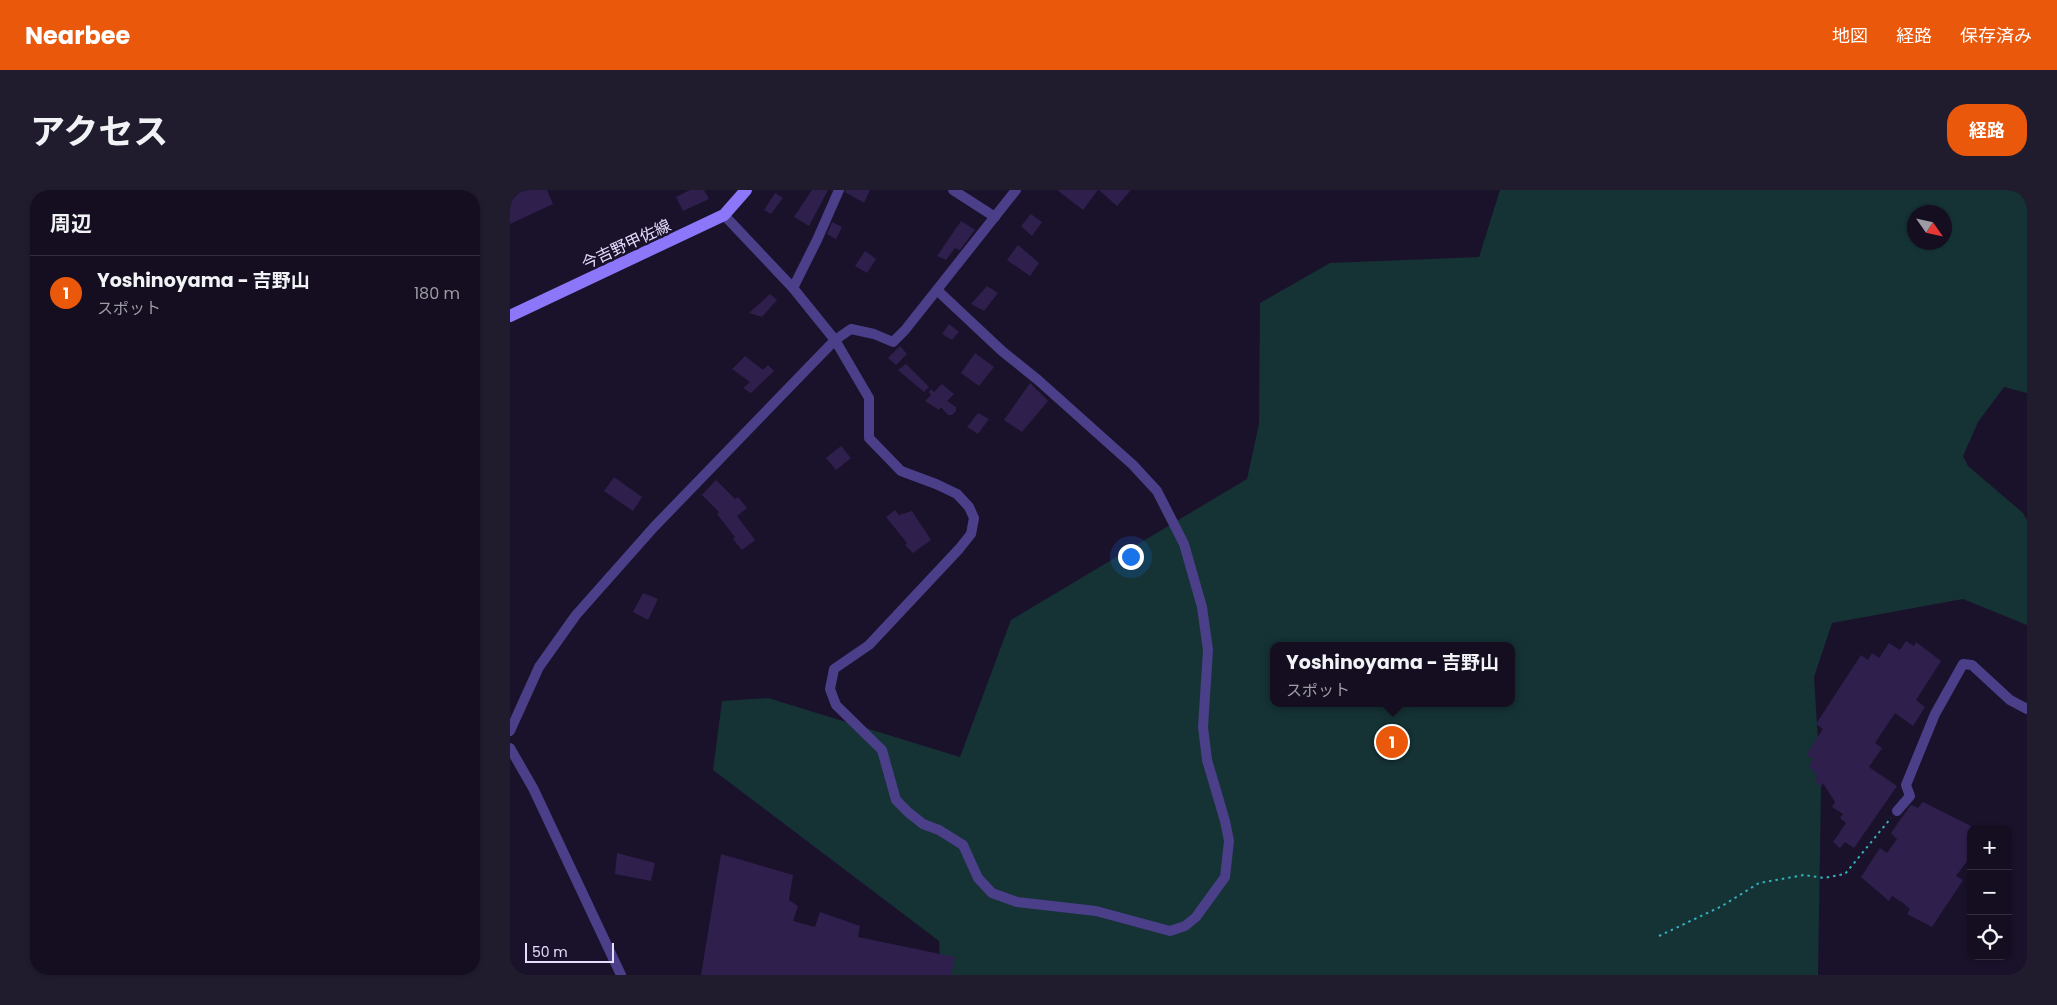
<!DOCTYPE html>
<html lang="ja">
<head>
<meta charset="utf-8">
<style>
	:root { --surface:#140e20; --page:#211c2d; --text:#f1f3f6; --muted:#9d9ca5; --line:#332e3e; --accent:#ea580c }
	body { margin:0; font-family:Poppins,"Noto Sans JP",sans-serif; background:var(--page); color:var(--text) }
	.controls { position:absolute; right:15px; bottom:15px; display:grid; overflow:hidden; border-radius:10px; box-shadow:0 1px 4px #0004 }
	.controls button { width:45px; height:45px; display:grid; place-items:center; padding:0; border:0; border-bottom:1px solid var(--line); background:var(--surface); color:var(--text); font:25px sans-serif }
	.compass { position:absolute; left:1397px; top:15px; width:45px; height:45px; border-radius:50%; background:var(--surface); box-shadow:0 1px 4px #0004; rotate:124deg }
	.scale { position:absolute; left:15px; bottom:12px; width:89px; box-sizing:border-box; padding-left:5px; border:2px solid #e5ddfe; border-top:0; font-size:14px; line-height:18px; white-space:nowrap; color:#e5ddfe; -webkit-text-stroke:4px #1a122b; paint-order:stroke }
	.you { position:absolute; left:620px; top:366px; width:18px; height:18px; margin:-12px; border:4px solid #fff; border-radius:50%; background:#1a73e8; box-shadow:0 0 0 8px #1a73e833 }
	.badge { display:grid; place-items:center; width:32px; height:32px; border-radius:50%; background:var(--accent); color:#fff; font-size:16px; font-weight:700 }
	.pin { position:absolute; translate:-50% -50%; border:2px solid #fff; box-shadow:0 1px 5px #0006 }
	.popup { position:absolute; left:760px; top:452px; width:245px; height:65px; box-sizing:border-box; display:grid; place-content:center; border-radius:10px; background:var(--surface); filter:drop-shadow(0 1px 4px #0005); font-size:16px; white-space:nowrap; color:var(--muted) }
	.popup b { font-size:19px; color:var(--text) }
	.popup::after { content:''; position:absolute; left:50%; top:100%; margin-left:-10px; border:10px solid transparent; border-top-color:var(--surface) }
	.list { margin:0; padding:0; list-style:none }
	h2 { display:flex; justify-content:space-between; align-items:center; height:65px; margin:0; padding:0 20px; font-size:21px }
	h2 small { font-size:16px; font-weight:400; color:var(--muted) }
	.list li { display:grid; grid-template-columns:32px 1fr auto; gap:15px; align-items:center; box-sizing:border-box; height:75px; padding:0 20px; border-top:1px solid var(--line) }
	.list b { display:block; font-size:19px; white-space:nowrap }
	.list p { margin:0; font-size:16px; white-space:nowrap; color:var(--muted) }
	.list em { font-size:16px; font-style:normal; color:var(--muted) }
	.icon { flex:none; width:28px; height:28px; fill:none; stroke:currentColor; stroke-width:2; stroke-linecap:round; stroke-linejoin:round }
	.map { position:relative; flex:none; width:1517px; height:785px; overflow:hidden; border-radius:20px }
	header { display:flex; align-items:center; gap:30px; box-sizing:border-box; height:70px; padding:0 25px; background:var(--accent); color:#fff }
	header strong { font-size:24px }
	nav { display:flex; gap:28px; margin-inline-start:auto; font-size:18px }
	.intro { display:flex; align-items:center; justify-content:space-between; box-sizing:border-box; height:120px; padding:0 30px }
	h1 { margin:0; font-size:35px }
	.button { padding:12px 22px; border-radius:20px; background:var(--accent); color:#fff; font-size:18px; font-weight:700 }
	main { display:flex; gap:30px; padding:0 30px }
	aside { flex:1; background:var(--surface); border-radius:20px; box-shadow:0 1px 4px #0004 }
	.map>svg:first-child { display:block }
	.green { fill:#153235; fill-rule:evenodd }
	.building { fill:#2e1f4c }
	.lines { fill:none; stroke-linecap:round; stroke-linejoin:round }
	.path { stroke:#35b1bb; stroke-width:2; stroke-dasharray:2.5 4; stroke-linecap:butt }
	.minor { stroke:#4b3f89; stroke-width:10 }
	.secondary { stroke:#8c77fb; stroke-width:12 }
	.labels { text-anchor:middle; stroke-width:5; stroke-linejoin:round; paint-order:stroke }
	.street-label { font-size:16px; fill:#e5ddfe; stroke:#1a122b }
</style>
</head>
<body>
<header>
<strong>Nearbee</strong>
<nav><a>地図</a><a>経路</a><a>保存済み</a></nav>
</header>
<div class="intro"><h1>アクセス</h1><a class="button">経路</a></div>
<main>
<aside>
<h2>周辺<small></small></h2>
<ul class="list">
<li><span class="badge">1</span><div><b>Yoshinoyama - 吉野山</b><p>スポット</p></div><em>180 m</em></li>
</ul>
</aside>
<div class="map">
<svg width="1517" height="785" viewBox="0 0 1517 785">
	<rect width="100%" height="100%" fill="#1a122b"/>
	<path class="green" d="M990,0H1517V203L1494,197L1468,232L1453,266L1458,276L1513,323L1517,330V435L1453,409L1322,433L1304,487L1311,597L1308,785H431L429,751L203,580L212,511L258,508L450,567L501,430L737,289L749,234L750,113L820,73L969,67ZM1404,22H1434V52H1404ZM763,456H1001V513H763Z"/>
	<g class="building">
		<path d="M0,0H37L43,14L0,34Z"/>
		<path d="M180,0H194L199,9L173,21L166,7Z"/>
		<path d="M302,0H318L299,36L284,27Z"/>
		<path d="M336,0H360L354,13L335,2Z"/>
		<path d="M547,0H588L573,20Z"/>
		<path d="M589,0H621L607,16Z"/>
		<path d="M265,3L273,8L261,24L254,20Z"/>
		<path d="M521,24L532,32L522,46L511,36Z"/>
		<path d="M451,31L465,40L450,60L445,58L436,70L427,66Z"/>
		<path d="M322,32L332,37L326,49L317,44Z"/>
		<path d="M508,55L529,73L520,86L497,70Z"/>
		<path d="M355,61L366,69L357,83L345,76Z"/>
		<path d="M477,96L488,103L474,121L461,114Z"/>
		<path d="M260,104L267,110L252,127L239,123Z"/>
		<path d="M439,134L449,142L442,150L432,144Z"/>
		<path d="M390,156L397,164L386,175L378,168Z"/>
		<path d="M465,163L484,177L469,196L451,183Z"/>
		<path d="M235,166L253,180L258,175L264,181L241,203L233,198L240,192L222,179Z"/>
		<path d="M396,174L419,197L414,202L388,180Z"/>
		<path d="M520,193L538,211L512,242L494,230Z"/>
		<path d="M432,194L444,204L437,211L446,217V221L442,225H438L431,217L429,220L415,211L421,205L419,202L421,199L424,202Z"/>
		<path d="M468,223L479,229L468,244L457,237Z"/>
		<path d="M331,256L341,268L326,280L316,268Z"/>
		<path d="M104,287L132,307L123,321L94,301Z"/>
		<path d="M206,290L225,309L228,307L237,318L227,326L245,350L232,360L223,349L225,347L207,324L209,322L192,305Z"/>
		<path d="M385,320L389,325L402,321L421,350L403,363L395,355L397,353L376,327Z"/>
		<path d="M133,403L148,409L138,430L123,422Z"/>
		<path d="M1396,451L1404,456L1406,452L1431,471L1406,510L1415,517L1403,536L1385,523L1365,553L1372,558L1359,577L1387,596L1344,658L1335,652L1330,658L1323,652L1336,633L1330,628L1333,624L1322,617L1325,612L1313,593L1311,597L1305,590L1307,586L1299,576L1303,569L1296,565L1313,539L1306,534L1351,465L1358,470L1362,463L1369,468L1379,453L1390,460Z"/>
		<path d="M1413,612L1461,636V666L1446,686L1453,690L1422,737L1397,724L1400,719L1393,713L1382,706L1379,711L1351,687L1370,658L1377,663L1387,649L1381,643L1395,623L1401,615L1408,618Z"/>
		<path d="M107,663L145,673L141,691L105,684Z"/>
		<path d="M211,664L283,685L279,710L288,716L283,731L305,737L310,722L350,736L348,747L445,767L441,785H191Z"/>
	</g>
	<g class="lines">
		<path class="path" d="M1149,746L1212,716L1249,693L1294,685L1314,688L1335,684L1381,628"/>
		<g class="minor">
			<path d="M443,0L485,27"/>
			<path d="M214,25L283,98L325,150L359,208V248L391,281L426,294L447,304L459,317L464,328L461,344L449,359L359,455L324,479L320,499L326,515L372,560L386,610L398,622L413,634L429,640L453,655L468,688L482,703L507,712L586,721L660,741L675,736L686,727L715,687L719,651L715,631L697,570L693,537L698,460L692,417L674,354L647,301L623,275L528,190L492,161L428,101"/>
			<path d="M283,98L307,50L329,0"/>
			<path d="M0,541L29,477L66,425L144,337L325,150L341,139L364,144L383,152L395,140L506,0"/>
			<path d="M0,558L23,598L111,785"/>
			<path d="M1387,621L1400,606L1396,595L1425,524L1453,474L1462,475L1500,510L1517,519"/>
		</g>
		<path class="secondary" d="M0,126L214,25L236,0"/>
	</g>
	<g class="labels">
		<g class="street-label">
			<text transform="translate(116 54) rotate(-25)" y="6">今吉野甲佐線</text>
		</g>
	</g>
</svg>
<div class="controls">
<button>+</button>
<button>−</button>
<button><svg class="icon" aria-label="locate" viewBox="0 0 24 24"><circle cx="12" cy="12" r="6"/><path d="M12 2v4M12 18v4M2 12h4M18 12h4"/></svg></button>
</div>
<svg class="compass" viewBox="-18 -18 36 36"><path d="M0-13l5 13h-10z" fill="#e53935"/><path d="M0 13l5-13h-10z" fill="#9d9ca5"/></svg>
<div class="scale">50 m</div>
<div class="you"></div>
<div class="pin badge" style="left:882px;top:552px">1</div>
<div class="popup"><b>Yoshinoyama - 吉野山</b>スポット</div>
</div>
</main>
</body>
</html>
